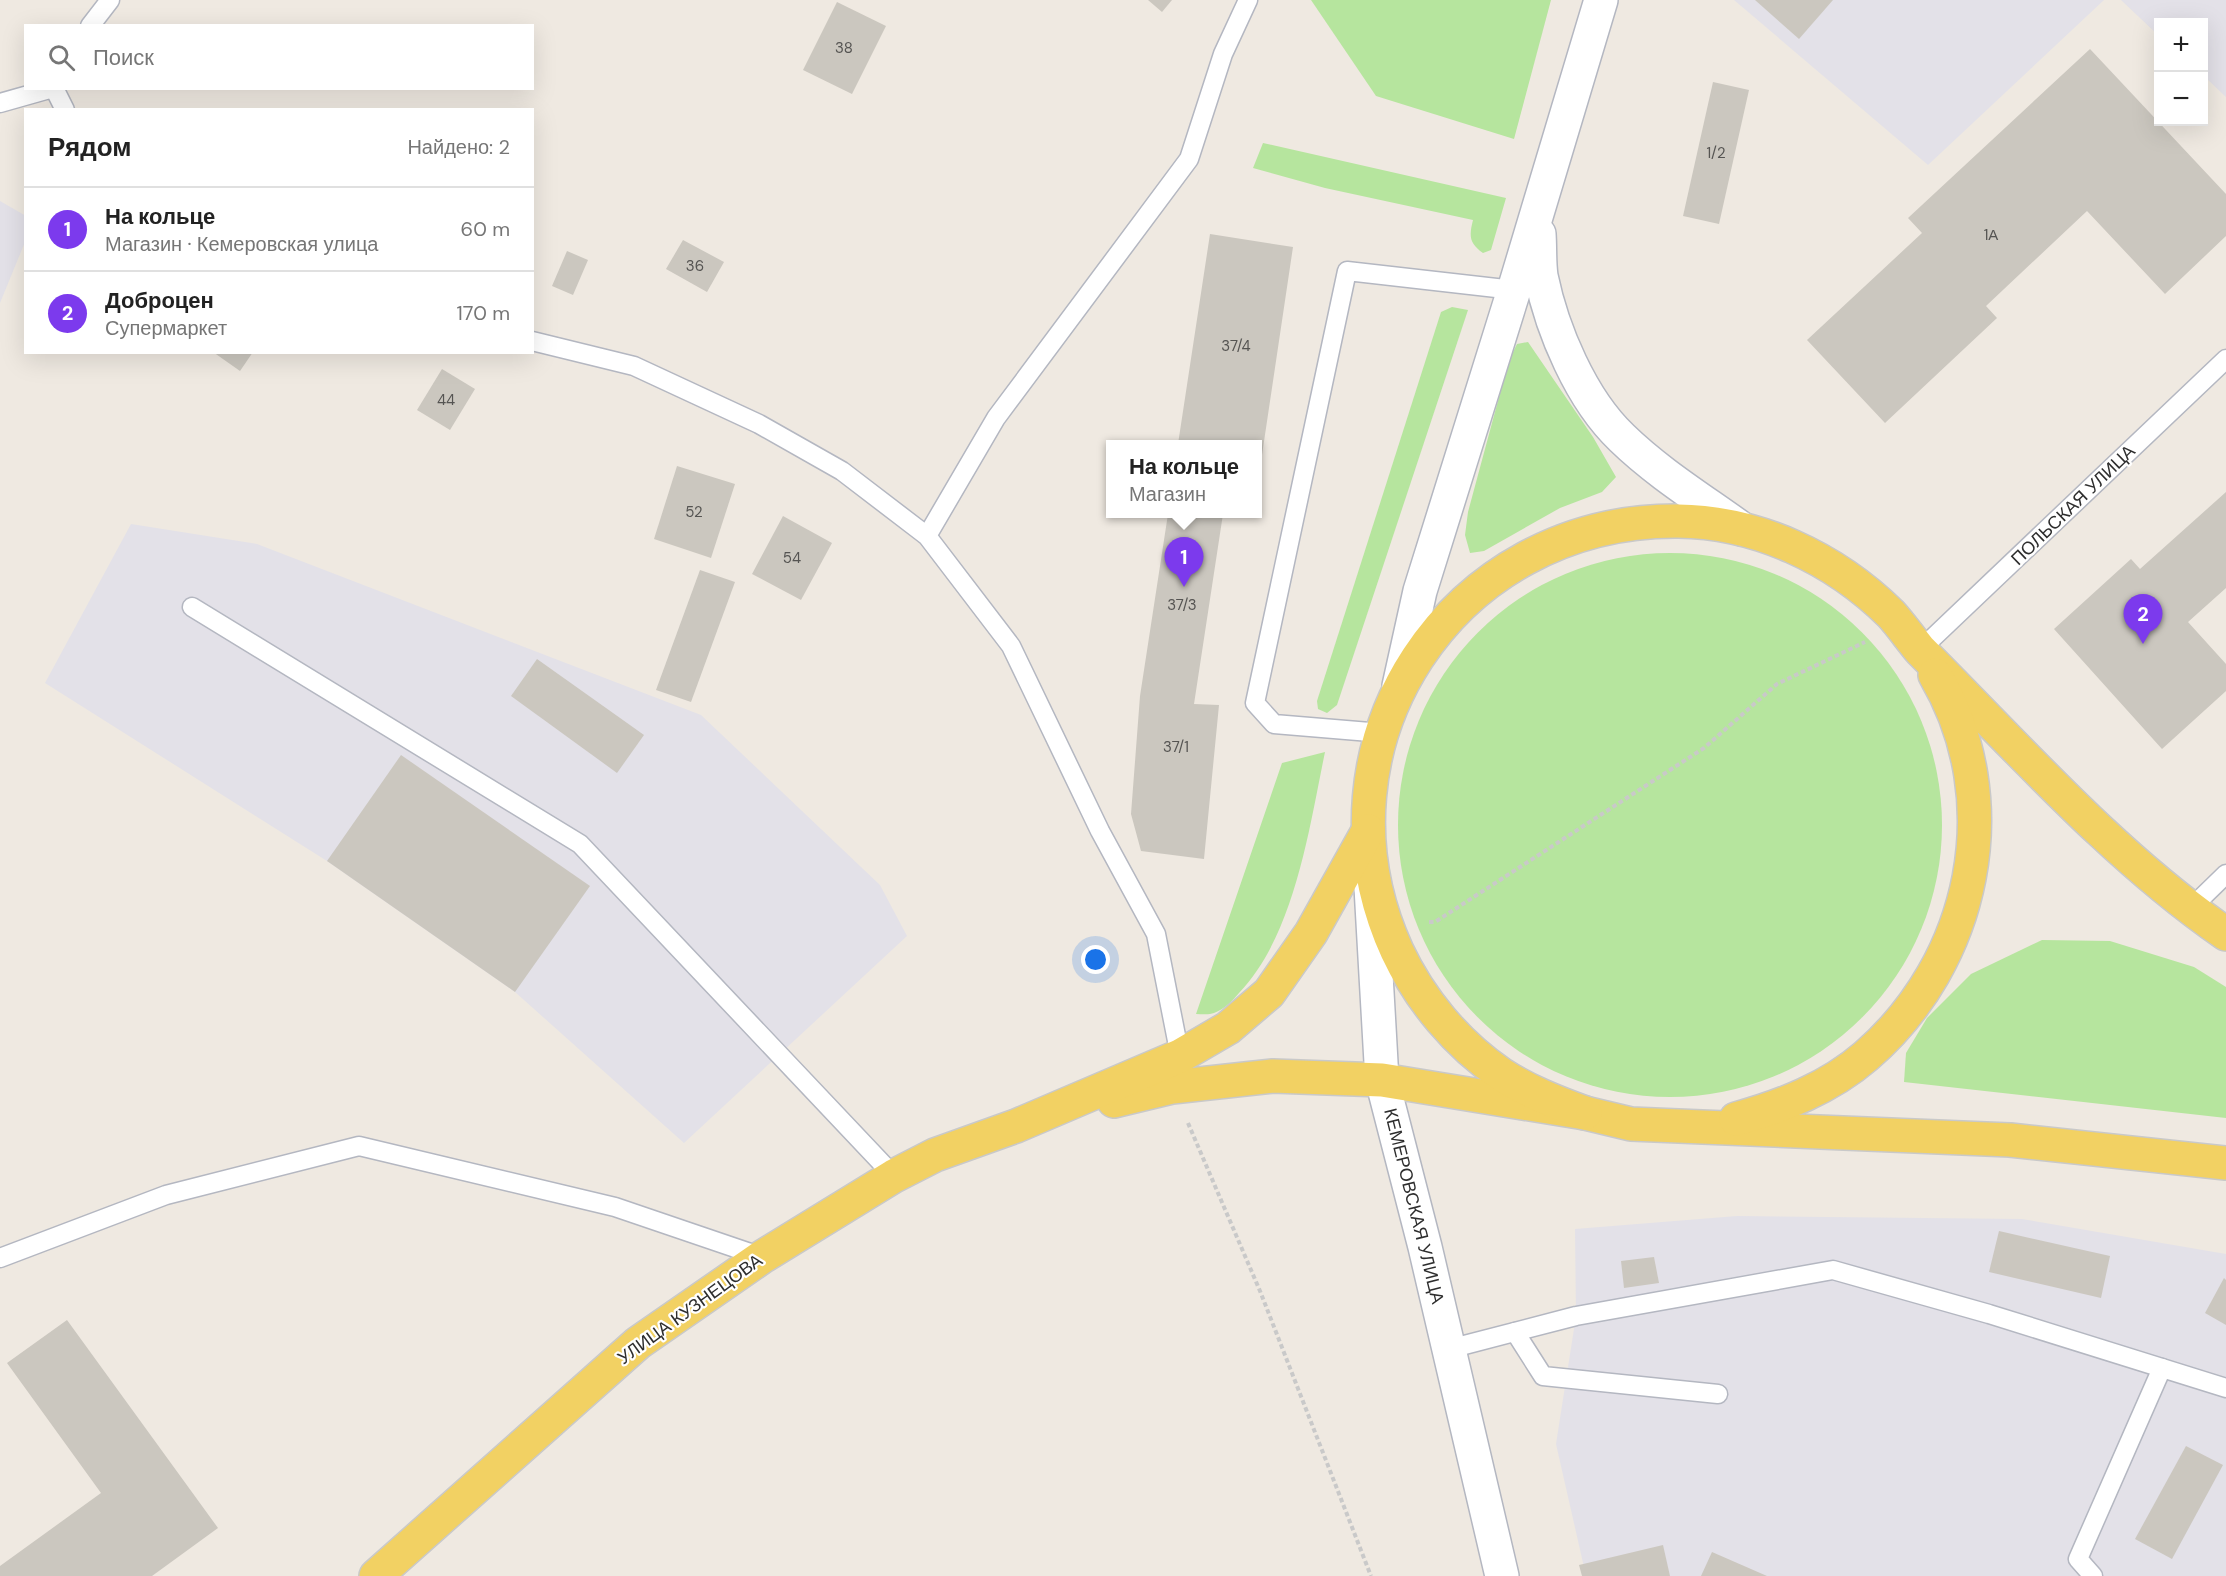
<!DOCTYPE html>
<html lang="ru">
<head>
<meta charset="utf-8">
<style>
	:root { --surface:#fff; --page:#f6f6f6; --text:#222; --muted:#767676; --line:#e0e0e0; --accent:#7c3aed }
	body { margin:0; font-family:"DM Sans",sans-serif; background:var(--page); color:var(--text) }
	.controls { position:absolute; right:18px; top:18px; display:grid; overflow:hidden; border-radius:0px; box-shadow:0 6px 24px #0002 }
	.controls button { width:54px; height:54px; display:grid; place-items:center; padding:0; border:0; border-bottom:2px solid var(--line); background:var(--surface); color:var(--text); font:30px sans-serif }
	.you { position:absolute; left:1096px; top:960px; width:21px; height:21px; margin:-15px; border:4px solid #fff; border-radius:50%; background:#1a73e8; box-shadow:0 0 0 9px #1a73e833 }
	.badge { display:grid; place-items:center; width:39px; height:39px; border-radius:50%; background:var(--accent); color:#fff; font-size:20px; font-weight:700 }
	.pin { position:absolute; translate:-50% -50px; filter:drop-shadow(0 2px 3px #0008) }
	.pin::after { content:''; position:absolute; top:32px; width:21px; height:18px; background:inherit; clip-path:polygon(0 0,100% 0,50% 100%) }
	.popup { position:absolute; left:1106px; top:440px; width:156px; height:78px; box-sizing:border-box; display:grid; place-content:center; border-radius:0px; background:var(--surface); filter:drop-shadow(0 2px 4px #0005); font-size:20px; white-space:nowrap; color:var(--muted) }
	.popup b { font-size:22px; color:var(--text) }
	.popup::after { content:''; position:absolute; left:50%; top:100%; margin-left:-12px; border:12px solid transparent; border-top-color:var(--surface) }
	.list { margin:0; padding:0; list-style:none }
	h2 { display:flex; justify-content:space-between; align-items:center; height:78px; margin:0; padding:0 24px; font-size:26px }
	h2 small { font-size:20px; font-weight:400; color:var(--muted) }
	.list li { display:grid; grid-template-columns:39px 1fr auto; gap:18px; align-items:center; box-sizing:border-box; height:84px; padding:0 24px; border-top:2px solid var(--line) }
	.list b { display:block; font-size:22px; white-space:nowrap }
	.list p { margin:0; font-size:20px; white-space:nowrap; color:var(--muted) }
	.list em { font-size:20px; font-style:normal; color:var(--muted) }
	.icon { flex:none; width:33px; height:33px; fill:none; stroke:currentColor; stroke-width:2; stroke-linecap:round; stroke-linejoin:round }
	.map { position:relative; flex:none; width:2226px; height:1576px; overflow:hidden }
	.search { position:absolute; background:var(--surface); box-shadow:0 6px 24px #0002; left:24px; top:24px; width:510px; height:66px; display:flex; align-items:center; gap:15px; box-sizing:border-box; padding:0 21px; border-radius:0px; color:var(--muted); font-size:22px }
	.panel { position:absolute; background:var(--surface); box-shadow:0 6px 24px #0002; left:24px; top:108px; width:510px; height:246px; border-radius:0px }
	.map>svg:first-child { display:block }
	.industrial { fill:#e3e1e8 }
	.green { fill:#b6e59e }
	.building { fill:#cbc7bf }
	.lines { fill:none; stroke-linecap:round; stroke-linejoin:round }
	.service-casing { stroke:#b4b7c1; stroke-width:21 }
	.secondary-casing { stroke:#b4b7c1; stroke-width:36 }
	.primary-casing { stroke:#c9c9c9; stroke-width:36 }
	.path { stroke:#c9c9c9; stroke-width:4; stroke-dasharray:4.5 3; stroke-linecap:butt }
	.service { stroke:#fff; stroke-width:18 }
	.secondary { stroke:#fff; stroke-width:33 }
	.primary { stroke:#f2d163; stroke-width:33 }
	.labels { text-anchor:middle; stroke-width:4.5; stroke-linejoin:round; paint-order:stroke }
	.number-label { font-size:15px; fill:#555452 }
	.street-label { font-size:18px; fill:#2e2e2e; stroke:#fff }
</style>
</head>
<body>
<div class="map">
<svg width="2226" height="1576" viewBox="0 0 2226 1576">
	<rect width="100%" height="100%" fill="#efe9e1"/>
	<g class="industrial">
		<path d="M1734,0H2104L1928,165Z"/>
		<path d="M2121,0H2226V97L2204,76V22H2158V35Z"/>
		<path d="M0,201L26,216L25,242L0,303Z"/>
		<path d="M131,524L257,544L701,715L880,885L907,936L684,1143L515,992L327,861L45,683Z"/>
		<path d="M1737,1216L2022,1219L2226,1254V1576H1586L1556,1444L1576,1316L1575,1229Z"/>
	</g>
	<g class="green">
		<path d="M1311,0H1551L1514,139L1376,96Z"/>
		<path d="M1263,143L1506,198L1491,250L1483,253C1469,243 1469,236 1473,220L1325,188L1253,168Z"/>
		<path d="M1452,307L1468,310L1337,705L1327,713L1318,709L1317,701L1441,312Z"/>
		<path d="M1528,342L1593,437L1616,477L1602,492L1560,508L1484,551L1470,553L1465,535L1468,512L1509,360L1517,344Z"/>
		<circle cx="1670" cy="825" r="272"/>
		<path d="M1325,752C1309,829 1295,934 1239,993C1232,1001 1225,1009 1214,1013C1209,1015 1202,1014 1196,1014L1282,763Z"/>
		<path d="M2042,940L2110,941L2194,967L2226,987V1118L1904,1082L1906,1053L1927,1018L1971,974Z"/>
	</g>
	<g class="building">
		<path d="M1148,0H1172L1162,12Z"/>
		<path d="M1755,0H1833L1799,39Z"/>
		<path d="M837,2L886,26L852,94L803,70Z"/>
		<path d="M2090,49L2226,194V236L2165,294L2087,211L1986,306L1997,318L1885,423L1807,340L1922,233L1908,218Z"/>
		<path d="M1713,82L1749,90L1719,224L1683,216Z"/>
		<path d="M1210,234L1293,247L1259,475L1258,444H1178Z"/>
		<path d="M683,240L724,262L707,292L666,269Z"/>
		<path d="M567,251L588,260L573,295L552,286Z"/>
		<path d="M213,352H253L240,371Z"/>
		<path d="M442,369L475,389L450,430L417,410Z"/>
		<path d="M677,466L735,484L711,558L654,539Z"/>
		<path d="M2226,492V588L2188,622L2226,664V691L2162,749L2054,629L2131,559L2140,569Z"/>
		<path d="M1168,514H1223L1194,704L1219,705L1204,859L1141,851L1131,814L1140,696Z"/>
		<path d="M783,516L832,543L801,600L752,574Z"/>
		<path d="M700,570L735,582L691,702L656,690Z"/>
		<path d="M537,659L644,735L617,773L511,696Z"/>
		<path d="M401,755L590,886L515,992L327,861Z"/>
		<path d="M1999,1231L2110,1256L2101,1298L1989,1272Z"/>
		<path d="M1654,1257L1659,1283L1624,1288L1621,1261Z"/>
		<path d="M2224,1278L2226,1280V1325L2205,1313Z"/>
		<path d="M67,1320L218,1528L152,1576H0V1566L101,1493L7,1363Z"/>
		<path d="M2186,1446L2223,1465L2172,1559L2135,1539Z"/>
		<path d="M1663,1545L1670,1576H1582L1579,1565Z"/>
		<path d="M1712,1552L1767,1576H1701Z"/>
	</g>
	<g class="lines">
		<defs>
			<g id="service">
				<path d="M90,26L110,0"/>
				<path d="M54,88L65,110"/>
				<path d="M0,103L53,88"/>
				<path d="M532,341L634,366L759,424L842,471L927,536L1011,646L1100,831L1156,934L1180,1056"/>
				<path d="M927,536L996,418L1189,159L1223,54L1248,0"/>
				<path d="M192,607L580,844L894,1176"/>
				<path d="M1920,650L2226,359"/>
				<path d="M1382,733L1274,724L1255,703L1347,271L1514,290"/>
				<path d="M2190,909L2226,874"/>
				<path d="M0,1258L166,1195L359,1146L615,1207L762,1257"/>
				<path d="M1515,1332L1543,1376L1718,1394"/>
				<path d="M1449,1349L1576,1316L1833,1270L1989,1314L2226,1388"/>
				<path d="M2093,1576L2078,1559L2162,1368"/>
			</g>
			<g id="secondary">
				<path d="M1539,234C1540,248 1539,262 1541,276C1552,330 1581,399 1622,438C1658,473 1702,500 1742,529"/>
				<path d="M1399,686L1420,591L1514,290L1601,0"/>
				<path d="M1371,887L1382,1080L1425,1247L1502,1576"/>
			</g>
			<g id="primary">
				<path d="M1114,1101L1172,1087L1273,1076L1382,1080L1585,1113L1631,1124L2010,1140L2226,1163"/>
				<path d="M1585,1113C1555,1102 1527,1091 1501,1074C1457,1044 1420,1000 1397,951C1303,745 1452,519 1678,521C1758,522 1834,558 1891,614C1901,625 1910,638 1920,650C2017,747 2113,856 2226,934"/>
				<path d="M1736,1119C1783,1106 1829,1088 1866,1056C1975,962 2009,801 1935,675"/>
				<path d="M376,1576L638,1343L762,1257L894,1176L935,1155L1016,1126L1180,1056L1228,1028L1269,993L1311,933L1368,831"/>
			</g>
		</defs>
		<use href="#service" class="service-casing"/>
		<use href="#secondary" class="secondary-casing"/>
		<use href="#primary" class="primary-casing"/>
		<g class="path">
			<path d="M1429,922H1435L1704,748L1777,684L1865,642"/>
			<path d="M1188,1123L1260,1291L1371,1576"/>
		</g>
		<use href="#service" class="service"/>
		<use href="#secondary" class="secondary"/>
		<use href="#primary" class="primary"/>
	</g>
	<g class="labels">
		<g class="number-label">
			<text x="844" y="53">38</text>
			<text x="1716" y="158">1/2</text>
			<text x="1991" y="240">1А</text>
			<text x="695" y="271">36</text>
			<text x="1236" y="351">37/4</text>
			<text x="446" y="405">44</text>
			<text x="694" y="517">52</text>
			<text x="792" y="563">54</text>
			<text x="1182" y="610">37/3</text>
			<text x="1176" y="752">37/1</text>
		</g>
		<g class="street-label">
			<text transform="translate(2073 505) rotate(-44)" y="6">ПОЛЬСКАЯ УЛИЦА</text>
			<text transform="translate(1414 1206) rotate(76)" y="6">КЕМЕРОВСКАЯ УЛИЦА</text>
			<text transform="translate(690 1309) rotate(-36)" y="6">УЛИЦА КУЗНЕЦОВА</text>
		</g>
	</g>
</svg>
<div class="controls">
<button>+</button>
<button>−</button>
</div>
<div class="you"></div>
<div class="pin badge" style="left:1184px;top:587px">1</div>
<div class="popup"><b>На кольце</b>Магазин</div>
<div class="pin badge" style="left:2143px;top:644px">2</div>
<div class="search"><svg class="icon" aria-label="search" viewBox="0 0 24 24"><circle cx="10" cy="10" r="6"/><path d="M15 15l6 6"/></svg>Поиск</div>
<section class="panel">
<h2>Рядом<small>Найдено: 2</small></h2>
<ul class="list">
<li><span class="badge">1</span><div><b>На кольце</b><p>Магазин · Кемеровская улица</p></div><em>60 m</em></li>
<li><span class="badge">2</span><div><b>Доброцен</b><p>Супермаркет</p></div><em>170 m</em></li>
</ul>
</section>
</div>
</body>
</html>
